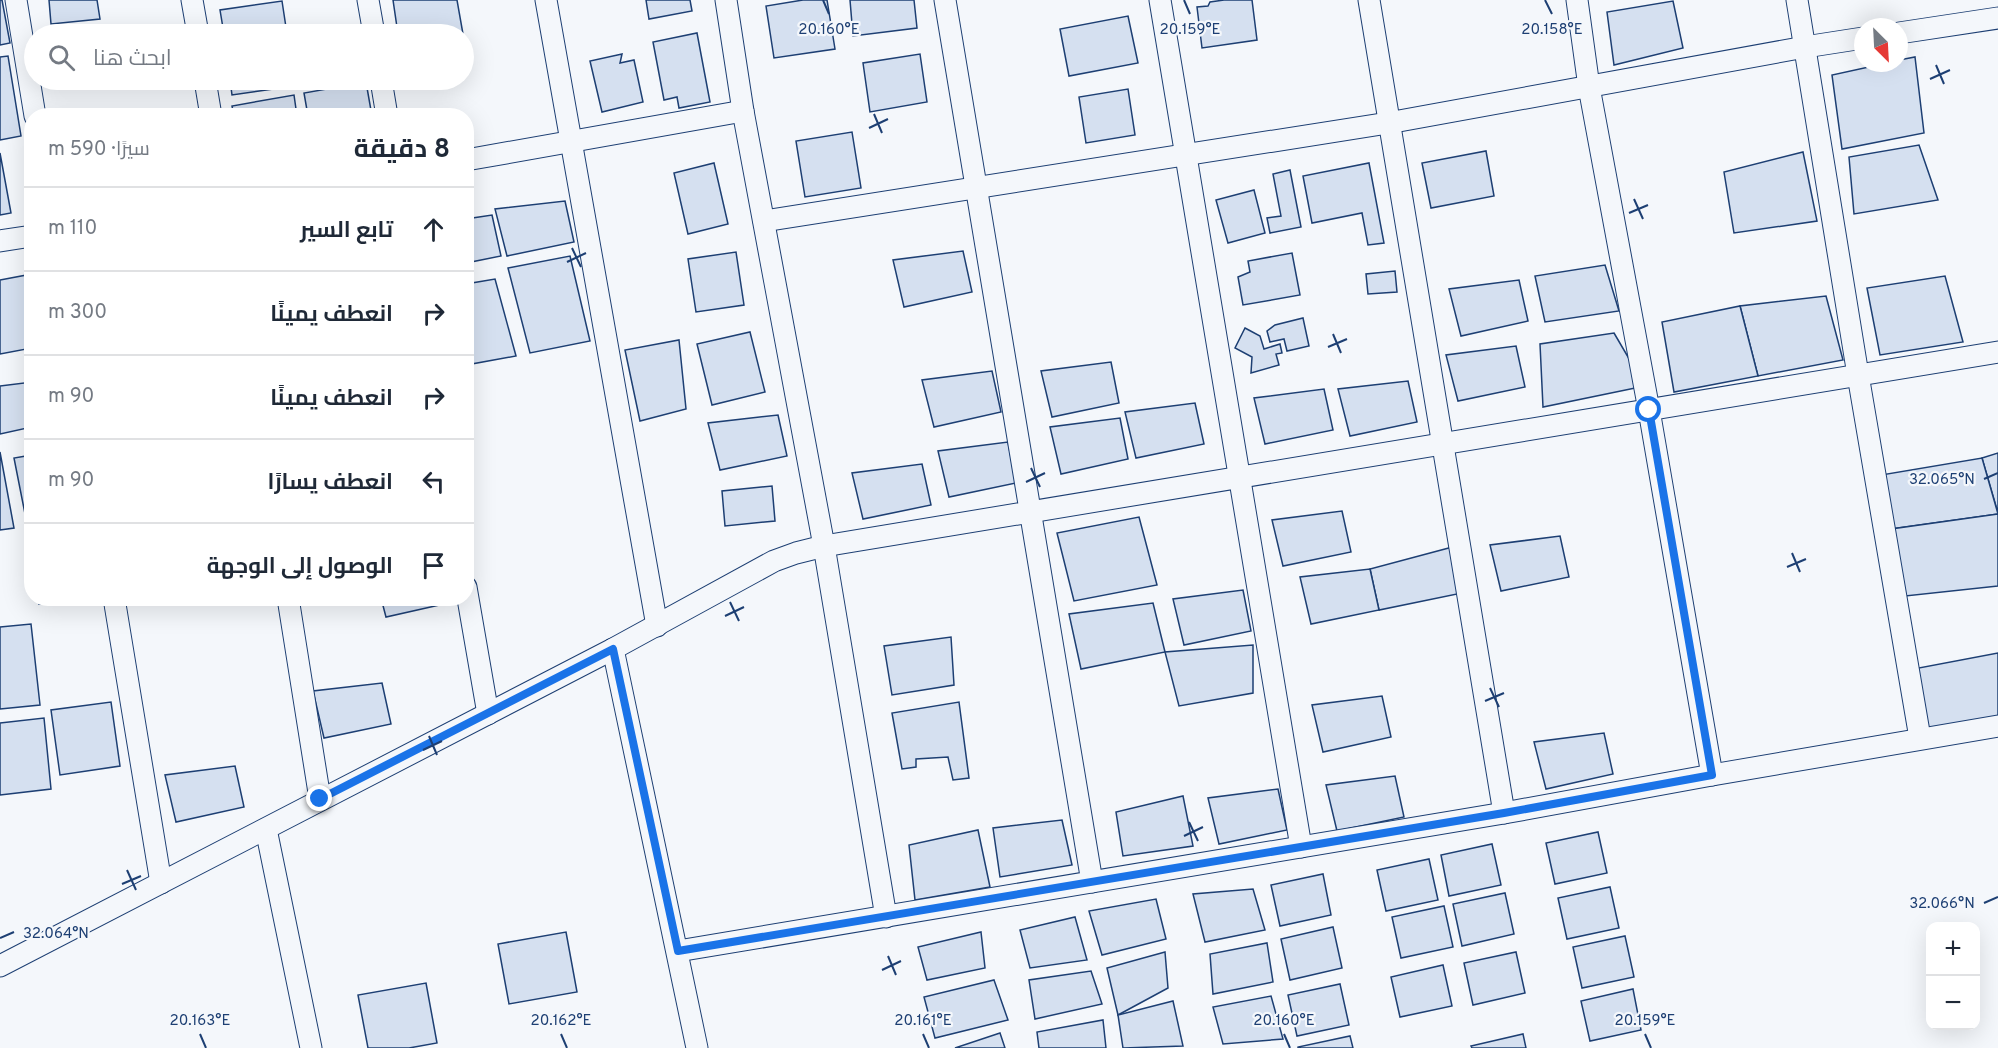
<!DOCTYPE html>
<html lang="ar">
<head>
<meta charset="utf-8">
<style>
	:root { --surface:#fff; --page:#f6f6f7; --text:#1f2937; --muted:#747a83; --line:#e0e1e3 }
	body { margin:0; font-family:Overpass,Cairo,sans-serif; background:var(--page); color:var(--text); direction:rtl }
	.controls { position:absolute; right:18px; bottom:18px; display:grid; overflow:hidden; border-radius:12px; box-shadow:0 6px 24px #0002 }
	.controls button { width:54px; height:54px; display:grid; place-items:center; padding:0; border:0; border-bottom:2px solid var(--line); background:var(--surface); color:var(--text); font:30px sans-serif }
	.compass { position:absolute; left:1854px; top:18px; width:54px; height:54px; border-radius:50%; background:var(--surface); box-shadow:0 6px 24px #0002; rotate:156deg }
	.stop { position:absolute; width:18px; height:18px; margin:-14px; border:4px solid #1a73e8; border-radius:50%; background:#fff }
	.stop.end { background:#1a73e8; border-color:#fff; box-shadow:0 2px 6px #0008 }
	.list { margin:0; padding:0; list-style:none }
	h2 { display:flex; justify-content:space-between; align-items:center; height:78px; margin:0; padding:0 24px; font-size:26px }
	h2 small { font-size:20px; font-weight:400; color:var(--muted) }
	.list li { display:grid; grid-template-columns:39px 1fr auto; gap:18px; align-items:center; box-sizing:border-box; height:84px; padding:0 24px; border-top:2px solid var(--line) }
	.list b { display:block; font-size:22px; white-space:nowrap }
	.list em { font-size:20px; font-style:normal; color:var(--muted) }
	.icon { flex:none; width:33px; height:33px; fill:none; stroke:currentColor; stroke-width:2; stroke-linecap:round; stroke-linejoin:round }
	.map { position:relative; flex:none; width:1998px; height:1048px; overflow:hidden; direction:ltr }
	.search { position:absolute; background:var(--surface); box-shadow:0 6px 24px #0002; left:24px; top:24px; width:450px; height:66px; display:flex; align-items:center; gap:15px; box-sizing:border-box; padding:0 21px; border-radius:33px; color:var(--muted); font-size:22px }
	.panel { position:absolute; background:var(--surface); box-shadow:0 6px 24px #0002; left:24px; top:108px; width:450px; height:498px; border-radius:24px; direction:rtl }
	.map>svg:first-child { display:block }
	.building { fill:#d5e0f0; stroke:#1d3f73; stroke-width:1.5 }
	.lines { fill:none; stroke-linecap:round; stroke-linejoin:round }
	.street-casing { stroke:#1d3f73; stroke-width:23 }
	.street { stroke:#f4f7fb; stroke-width:21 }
	.route { stroke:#1a73e8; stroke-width:8 }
	.ticks { fill:none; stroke:#1d3f73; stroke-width:2 }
	.ticks-label { font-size:15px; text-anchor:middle; fill:#1d3f73; stroke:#f4f7fb; stroke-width:4.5; stroke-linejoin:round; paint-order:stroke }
</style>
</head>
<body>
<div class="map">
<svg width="1998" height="1048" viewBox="0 0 1998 1048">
	<rect width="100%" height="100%" fill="#f4f7fb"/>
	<g class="building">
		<path d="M0,0H2L10,43L0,45Z"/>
		<path d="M49,0H97L100,19L51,24Z"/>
		<path d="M393,0H457L463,34H398Z"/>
		<path d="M646,0H690L692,11L649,19Z"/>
		<path d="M803,0H827L835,49L774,58L766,6Z"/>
		<path d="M850,0H914L917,28L853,36Z"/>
		<path d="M1224,0H1252L1257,40L1202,48L1197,7L1208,6L1210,2Z"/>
		<path d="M282,1L287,34H224L220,10Z"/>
		<path d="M1673,1L1683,48L1614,65L1607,12Z"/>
		<path d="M1128,16L1138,63L1069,76L1060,29Z"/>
		<path d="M697,33L710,102L679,108L677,97L664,100L653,42Z"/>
		<path d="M622,54L620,63L634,60L643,102L602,112L590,61Z"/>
		<path d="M920,54L927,102L870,112L863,63Z"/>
		<path d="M8,56L21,136L0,140V57Z"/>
		<path d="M1915,57L1924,133L1842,149L1832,75L1887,63H1899V60Z"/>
		<path d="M230,80H293L294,86L232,95Z"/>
		<path d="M366,82L372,116H308L304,93Z"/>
		<path d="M1128,89L1135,135L1086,143L1079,97Z"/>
		<path d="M294,95L297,116H234L232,106Z"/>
		<path d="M852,132L861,188L805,197L796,141Z"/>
		<path d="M1919,145L1938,200L1854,214L1849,157Z"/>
		<path d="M1486,151L1494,196L1431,208L1422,163Z"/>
		<path d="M1803,152L1817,221L1734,233L1724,172Z"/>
		<path d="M0,153L11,213L0,215Z"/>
		<path d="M714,163L728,224L688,234L674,173Z"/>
		<path d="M1369,163L1384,243L1368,245L1362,213L1312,223L1303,176Z"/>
		<path d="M1290,170L1301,227L1270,233L1267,218L1281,216L1273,174Z"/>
		<path d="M1254,190L1265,233L1228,243L1216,200Z"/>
		<path d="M565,201L574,242L507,256L495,209Z"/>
		<path d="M492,215L501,256L466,263V219Z"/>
		<path d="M963,251L972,292L904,307L893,260Z"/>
		<path d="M736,252L744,305L696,312L688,259Z"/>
		<path d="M1292,253L1300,295L1243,305L1238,277L1250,272L1248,261Z"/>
		<path d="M570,256L590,341L530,353L508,268Z"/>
		<path d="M1605,265L1619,311L1545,322L1535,276Z"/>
		<path d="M1395,271L1397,292L1368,294L1366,274Z"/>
		<path d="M32,274V348L0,354V280Z"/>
		<path d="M1945,276L1963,342L1880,355L1867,288Z"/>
		<path d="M495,279L516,356L466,365V284Z"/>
		<path d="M1519,280L1528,321L1461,336L1449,289Z"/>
		<path d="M1826,296L1843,360L1758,376L1740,306Z"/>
		<path d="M1740,306L1758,376L1674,392L1662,322Z"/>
		<path d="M1303,318L1309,346L1287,351L1284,339L1270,342L1267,331L1275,325Z"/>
		<path d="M1245,328L1260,336L1264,349L1280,344L1282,353L1276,354L1279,365L1251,373L1252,357L1235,348Z"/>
		<path d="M750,332L765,392L712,405L697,344Z"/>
		<path d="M1614,333L1645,386L1543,407L1540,344Z"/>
		<path d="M679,340L686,409L640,421L625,350Z"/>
		<path d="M1516,346L1525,387L1458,401L1446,355Z"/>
		<path d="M1111,362L1119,403L1052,417L1041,371Z"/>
		<path d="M992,371L1001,412L934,427L922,380Z"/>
		<path d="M1408,381L1417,422L1350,436L1338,389Z"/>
		<path d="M32,382V427L0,434V386Z"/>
		<path d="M1324,389L1333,430L1265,444L1254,398Z"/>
		<path d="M1195,403L1204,444L1136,458L1125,412Z"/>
		<path d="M778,415L787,456L720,470L708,423Z"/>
		<path d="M1120,418L1128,459L1061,474L1050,427Z"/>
		<path d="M1008,442L1016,483L949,497L938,451Z"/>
		<path d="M0,452L14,528L0,530Z"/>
		<path d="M1998,453V513L1982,458Z"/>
		<path d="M32,455V523L27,524L14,458Z"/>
		<path d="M1982,458L1998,514L1884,530L1875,476Z"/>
		<path d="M922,464L931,505L863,519L852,473Z"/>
		<path d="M772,486L775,521L725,526L722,491Z"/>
		<path d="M1342,511L1351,552L1283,566L1272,520Z"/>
		<path d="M1998,514V586L1896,597L1884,530Z"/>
		<path d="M1139,517L1157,585L1074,601L1057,533Z"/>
		<path d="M1560,536L1569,577L1501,591L1490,545Z"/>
		<path d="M32,541V567L27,542Z"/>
		<path d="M1460,545L1467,592L1379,610L1370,569Z"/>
		<path d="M1370,569L1379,610L1311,624L1300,577Z"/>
		<path d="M1243,590L1251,631L1184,645L1173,599Z"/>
		<path d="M38,598H67L39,604Z"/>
		<path d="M381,598H452L453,602L386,617Z"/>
		<path d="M1153,603L1165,652L1081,669L1069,614Z"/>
		<path d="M31,624L40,705L0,709V627Z"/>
		<path d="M951,637L954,685L892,695L884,646Z"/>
		<path d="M1253,645V693L1179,706L1165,652Z"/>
		<path d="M1998,653V726L1920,738L1908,670Z"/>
		<path d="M382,683L391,724L324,738L313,691Z"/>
		<path d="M1382,696L1391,737L1323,752L1312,705Z"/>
		<path d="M111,702L120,766L60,775L51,710Z"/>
		<path d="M959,702L969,778L953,780L948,757L916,759V767L902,769L892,713Z"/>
		<path d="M44,718L51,789L0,795V723Z"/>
		<path d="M1604,733L1613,774L1546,789L1534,742Z"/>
		<path d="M235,766L244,807L176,822L165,775Z"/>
		<path d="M1395,776L1404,817L1337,831L1326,785Z"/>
		<path d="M1278,789L1287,830L1219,844L1208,798Z"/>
		<path d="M1183,796L1193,846L1123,856L1116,812Z"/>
		<path d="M1062,820L1072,865L1000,877L993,828Z"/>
		<path d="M978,830L990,887L915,900L909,845Z"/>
		<path d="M1598,832L1607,873L1555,884L1546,843Z"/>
		<path d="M1492,844L1501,885L1449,896L1441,855Z"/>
		<path d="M1429,859L1438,900L1386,911L1377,870Z"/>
		<path d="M1323,874L1331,915L1280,926L1271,885Z"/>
		<path d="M1610,887L1619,928L1567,939L1558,898Z"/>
		<path d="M1253,889L1265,930L1205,942L1193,894Z"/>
		<path d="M1505,893L1514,934L1462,946L1453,904Z"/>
		<path d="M1156,899L1166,939L1102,955L1089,911Z"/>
		<path d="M1444,906L1453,947L1401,958L1392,917Z"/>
		<path d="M1075,917L1087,960L1030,968L1020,930Z"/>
		<path d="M1333,927L1342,968L1290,980L1281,939Z"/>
		<path d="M566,932L577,992L509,1004L498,944Z"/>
		<path d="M981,932L985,968L927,980L918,947Z"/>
		<path d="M1625,936L1634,977L1582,988L1573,947Z"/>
		<path d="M1267,943L1273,982L1213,994L1210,954Z"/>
		<path d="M1165,952L1168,988L1118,1015L1107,968Z"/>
		<path d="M1516,952L1525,993L1473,1005L1464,963Z"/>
		<path d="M1443,965L1452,1006L1400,1017L1391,977Z"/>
		<path d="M1091,971L1102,1004L1035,1019L1029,980Z"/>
		<path d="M994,980L1008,1020L935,1038L924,997Z"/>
		<path d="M426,983L437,1043L409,1048H368L358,995Z"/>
		<path d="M1340,984L1349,1025L1297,1036L1288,995Z"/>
		<path d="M1633,989L1641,1030L1590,1041L1581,1001Z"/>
		<path d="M1271,996L1283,1039L1223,1044L1213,1007Z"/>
		<path d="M1173,1001L1183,1046L1123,1048L1118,1015Z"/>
		<path d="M1103,1020L1106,1048H1039L1037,1032Z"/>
		<path d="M1000,1033L1005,1048H955Z"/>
		<path d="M1523,1034L1526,1048H1472L1471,1046Z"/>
		<path d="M1350,1036L1353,1048H1298V1047Z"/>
	</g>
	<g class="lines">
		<defs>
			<g id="street">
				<path d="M16,0L35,116"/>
				<path d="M192,0L198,34"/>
				<path d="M368,0L374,34"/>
				<path d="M546,0L657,626"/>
				<path d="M726,0L743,111L824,546L886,917"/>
				<path d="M945,0L1092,882"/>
				<path d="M1160,0L1301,847"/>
				<path d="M1369,0L1504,813"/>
				<path d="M1577,0L1589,87L1649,410L1712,775"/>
				<path d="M1797,0L1858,375L1920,738"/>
				<path d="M1899,33L1998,18"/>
				<path d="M205,80L211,116"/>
				<path d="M381,80L387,116"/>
				<path d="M466,160L743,111"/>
				<path d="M764,221L1388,123L1805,47L1863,38"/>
				<path d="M0,241L32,236"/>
				<path d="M466,587L488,714"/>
				<path d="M114,598L161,883"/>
				<path d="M288,598L320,799"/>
				<path d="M613,649L697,1048"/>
				<path d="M266,829L311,1048"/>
				<path d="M678,951L1504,813L1712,775L1998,726"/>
				<path d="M0,966L613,649L774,561L796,553L824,546L1998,352"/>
			</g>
		</defs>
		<use href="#street" class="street-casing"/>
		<use href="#street" class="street"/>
	</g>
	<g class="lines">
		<path class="route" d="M320,799L613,649L678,951L1504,813L1712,775L1649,410"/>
	</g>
	<path class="ticks" d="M823,0L829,14M1184,0L1190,14M1545,0L1552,14M1936,65L1944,84M1930,79L1950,70M874,114L882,133M869,128L888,119M1634,199L1643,219M1629,213L1648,205M572,248L581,267M567,262L586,253M1333,334L1341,353M1328,347L1347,339M1031,468L1040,487M1984,479L1998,473M1026,482L1045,473M1792,553L1800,572M1787,567L1806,559M730,602L739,621M725,616L744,607M1490,688L1499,707M1485,701L1504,693M429,736L437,755M423,750L442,741M1189,822L1198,841M1184,836L1203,827M127,870L136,890M122,884L141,876M1984,903L1998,897M0,938L14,932M888,956L896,975M882,970L901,961M200,1034L206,1048M561,1034L567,1048M923,1034L929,1048M1284,1034L1290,1048M1645,1034L1651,1048"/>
	<g class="ticks-label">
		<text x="829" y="34">20.160°E</text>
		<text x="1190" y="34">20.159°E</text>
		<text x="1552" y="34">20.158°E</text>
		<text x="1942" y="484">32.065°N</text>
		<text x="1942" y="908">32.066°N</text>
		<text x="56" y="938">32.064°N</text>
		<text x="200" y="1025">20.163°E</text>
		<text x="561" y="1025">20.162°E</text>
		<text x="923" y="1025">20.161°E</text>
		<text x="1284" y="1025">20.160°E</text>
		<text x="1645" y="1025">20.159°E</text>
	</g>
</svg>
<div class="controls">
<button>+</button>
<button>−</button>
</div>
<svg class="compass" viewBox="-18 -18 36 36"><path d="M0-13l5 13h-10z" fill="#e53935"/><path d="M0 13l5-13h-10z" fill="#747a83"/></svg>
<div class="stop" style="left:1649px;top:410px"></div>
<div class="stop end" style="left:320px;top:799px"></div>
<div class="search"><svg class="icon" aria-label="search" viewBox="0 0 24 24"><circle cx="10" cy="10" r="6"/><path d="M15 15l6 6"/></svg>ابحث هنا</div>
<section class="panel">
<h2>8 دقيقة<small>سيرًا · 590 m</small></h2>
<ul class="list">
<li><svg class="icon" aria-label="ahead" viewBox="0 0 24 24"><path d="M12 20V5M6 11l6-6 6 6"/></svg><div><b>تابع السير</b></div><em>110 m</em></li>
<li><svg class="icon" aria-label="right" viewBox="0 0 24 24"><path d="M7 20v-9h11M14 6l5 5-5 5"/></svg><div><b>انعطف يمينًا</b></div><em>300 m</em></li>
<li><svg class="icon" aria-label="right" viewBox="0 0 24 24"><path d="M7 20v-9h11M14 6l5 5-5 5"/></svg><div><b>انعطف يمينًا</b></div><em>90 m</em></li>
<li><svg class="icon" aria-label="left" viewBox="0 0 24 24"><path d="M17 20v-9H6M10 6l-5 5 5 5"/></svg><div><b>انعطف يسارًا</b></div><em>90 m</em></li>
<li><svg class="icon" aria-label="arrive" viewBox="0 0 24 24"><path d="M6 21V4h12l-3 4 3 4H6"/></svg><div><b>الوصول إلى الوجهة</b></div></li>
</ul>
</section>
</div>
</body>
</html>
